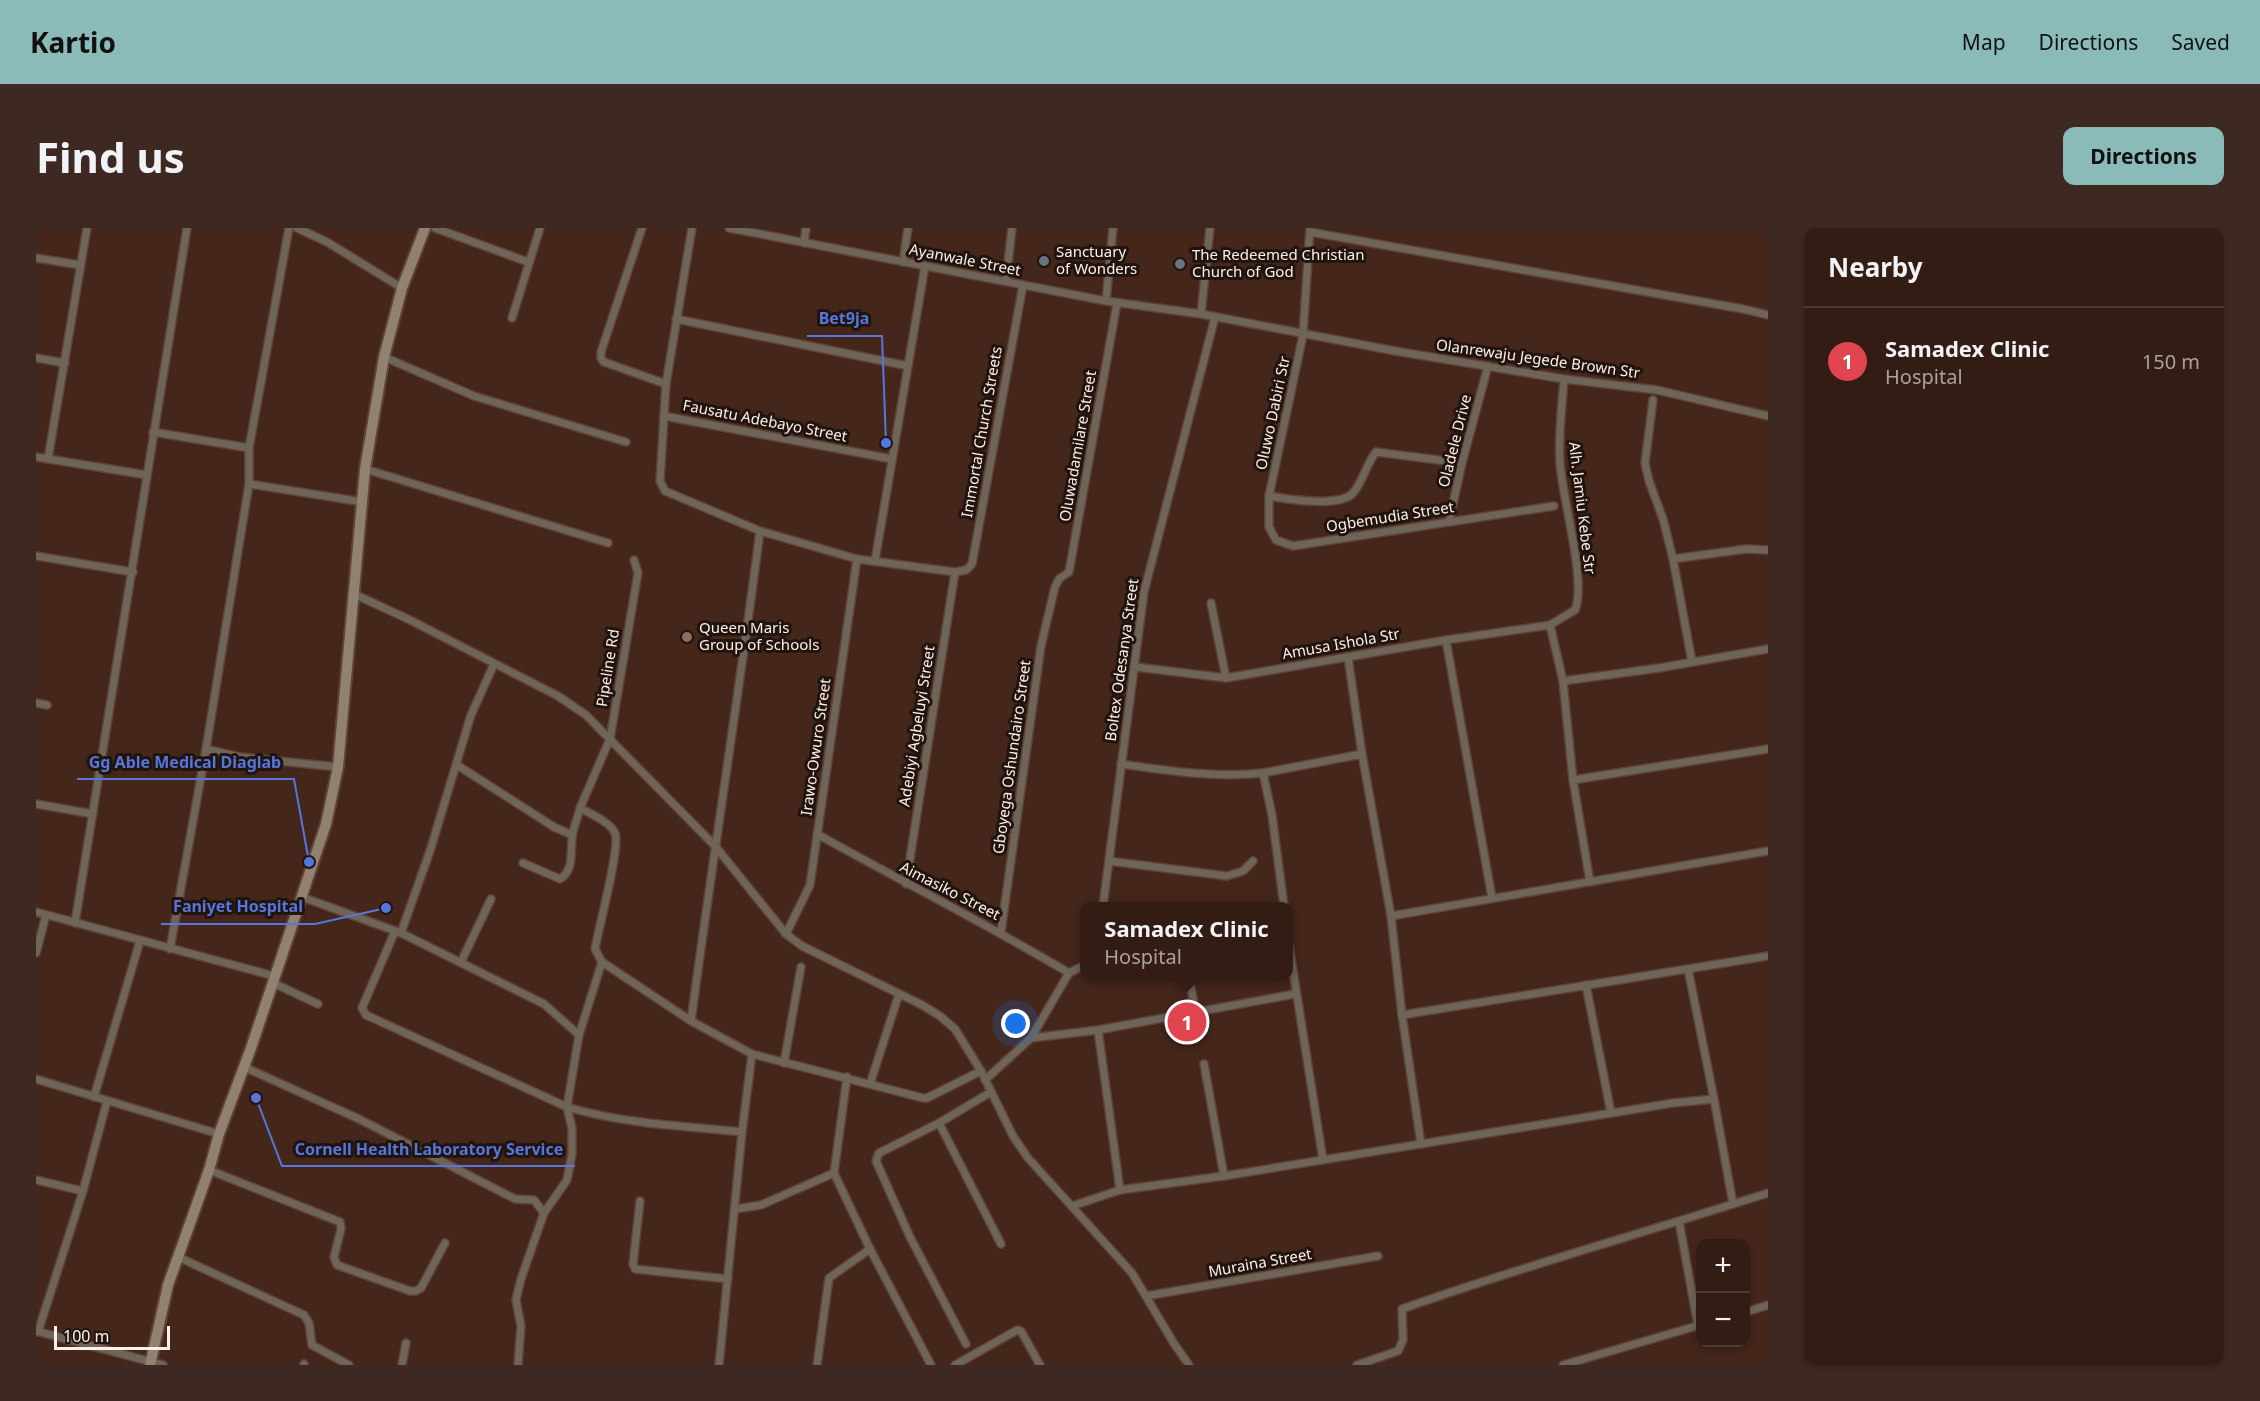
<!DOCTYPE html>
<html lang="en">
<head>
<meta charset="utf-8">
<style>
	:root { --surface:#331c14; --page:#3e2922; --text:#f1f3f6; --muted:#a9a1a0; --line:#4e3a34; --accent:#8bbbb9 }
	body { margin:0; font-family:"Noto Sans",sans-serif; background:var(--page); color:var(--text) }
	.controls { position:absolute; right:18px; bottom:18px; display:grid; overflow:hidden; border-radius:12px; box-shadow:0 3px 9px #0003 }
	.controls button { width:54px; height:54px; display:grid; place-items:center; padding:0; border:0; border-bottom:2px solid var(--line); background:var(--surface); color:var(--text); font:30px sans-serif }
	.scale { position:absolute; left:18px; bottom:15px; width:116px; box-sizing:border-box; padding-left:6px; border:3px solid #fdf0eb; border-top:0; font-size:16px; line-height:21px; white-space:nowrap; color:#fdf0eb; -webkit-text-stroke:4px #21140e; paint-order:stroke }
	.you { position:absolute; left:980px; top:796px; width:21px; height:21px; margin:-15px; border:4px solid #fff; border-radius:50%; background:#1a73e8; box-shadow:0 0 0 9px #1a73e833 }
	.badge { display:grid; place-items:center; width:39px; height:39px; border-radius:50%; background:var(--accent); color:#fff; font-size:20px; font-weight:700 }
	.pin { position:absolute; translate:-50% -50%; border:3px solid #fff; box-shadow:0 2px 6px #0006 }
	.popup { position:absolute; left:1044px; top:674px; width:213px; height:78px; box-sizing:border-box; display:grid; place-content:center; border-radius:12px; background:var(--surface); filter:drop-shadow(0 2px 4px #0005); font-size:20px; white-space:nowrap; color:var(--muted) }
	.popup b { font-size:22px; color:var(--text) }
	.popup::after { content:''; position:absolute; left:50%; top:100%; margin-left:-12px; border:12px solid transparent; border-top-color:var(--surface) }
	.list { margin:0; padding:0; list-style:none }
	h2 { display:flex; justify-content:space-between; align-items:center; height:78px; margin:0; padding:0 24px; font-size:26px }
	h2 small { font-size:20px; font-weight:400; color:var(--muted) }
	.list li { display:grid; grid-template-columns:39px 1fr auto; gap:18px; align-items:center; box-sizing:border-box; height:108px; padding:0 24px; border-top:2px solid var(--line) }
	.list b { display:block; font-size:22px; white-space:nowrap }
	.list p { margin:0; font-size:20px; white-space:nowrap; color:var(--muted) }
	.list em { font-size:20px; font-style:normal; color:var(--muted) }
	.map { position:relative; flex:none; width:1732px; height:1137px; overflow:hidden; border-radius:12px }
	header { display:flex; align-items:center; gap:36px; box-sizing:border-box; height:84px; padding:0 30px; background:var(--accent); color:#111 }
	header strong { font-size:28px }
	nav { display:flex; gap:33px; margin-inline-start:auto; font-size:21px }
	.intro { display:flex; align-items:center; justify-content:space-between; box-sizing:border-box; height:144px; padding:0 36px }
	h1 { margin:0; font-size:42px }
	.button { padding:15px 27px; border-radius:12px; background:var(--accent); color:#111; font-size:21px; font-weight:700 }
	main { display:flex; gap:36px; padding:0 36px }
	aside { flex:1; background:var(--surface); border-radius:12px; box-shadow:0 3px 9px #0003 }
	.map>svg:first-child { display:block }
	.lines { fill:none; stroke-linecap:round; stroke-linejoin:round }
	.minor-casing { stroke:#5e4238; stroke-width:10 }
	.secondary-casing { stroke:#5e4238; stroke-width:14 }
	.minor { stroke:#6e6458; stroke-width:7 }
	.secondary { stroke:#91826f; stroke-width:10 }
	.worship-dot { fill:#6b7280; stroke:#21140e; stroke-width:2 }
	.education-dot { fill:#8d6e63; stroke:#21140e; stroke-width:2 }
	.labels { text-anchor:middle; stroke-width:6; stroke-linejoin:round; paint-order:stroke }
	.poi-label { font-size:15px; fill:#fdf0eb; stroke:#21140e; text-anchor:start }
	.street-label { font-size:15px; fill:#fdf0eb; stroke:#21140e }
	.leader { fill:none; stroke:#5576dd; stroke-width:2 }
	.callout-dot { fill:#5576dd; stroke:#21140e; stroke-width:2 }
	.callout-label { font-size:16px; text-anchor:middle; font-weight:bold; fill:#5576dd; stroke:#21140e; stroke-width:6; stroke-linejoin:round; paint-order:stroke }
</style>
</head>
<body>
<header>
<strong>Kartio</strong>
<nav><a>Map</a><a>Directions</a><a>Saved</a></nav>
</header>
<div class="intro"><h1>Find us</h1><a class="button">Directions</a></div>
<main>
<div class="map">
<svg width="1732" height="1137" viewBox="0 0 1732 1137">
	<rect width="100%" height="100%" fill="#44261b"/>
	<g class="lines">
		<defs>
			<g id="minor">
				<path d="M261,0L291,14L366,60"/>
				<path d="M399,0L492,34"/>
				<path d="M606,0L565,124V130L568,134L630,156"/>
				<path d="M656,0L630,156L628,188L856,231"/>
				<path d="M693,0L1070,73L1165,86L1359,123L1528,151L1621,162L1732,188"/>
				<path d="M1274,0L1267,107L1233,268V299L1240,312L1257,318L1518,278"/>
				<path d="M1274,4L1707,81L1732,87"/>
				<path d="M768,15L770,0"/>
				<path d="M0,30L44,37"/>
				<path d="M867,34L872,0"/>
				<path d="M970,53L976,0"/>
				<path d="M1070,73L1077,0"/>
				<path d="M1165,86L1174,0"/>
				<path d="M476,90L504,0"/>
				<path d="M640,91L872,138"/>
				<path d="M348,129L438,168L590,214"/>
				<path d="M0,130L29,135"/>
				<path d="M1617,172L1609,235L1613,253L1627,291L1637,331L1656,434"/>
				<path d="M628,188L624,253L629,263L724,303L821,331L919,344L930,342L936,336L987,57"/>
				<path d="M117,204L213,220"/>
				<path d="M0,229L111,247"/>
				<path d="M12,231L51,0"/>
				<path d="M329,241L572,315"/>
				<path d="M213,256L327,274"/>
				<path d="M1233,268C1252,271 1303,280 1317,265C1327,254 1330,236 1340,224L1426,235"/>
				<path d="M1413,294L1426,235L1452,138"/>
				<path d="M0,328L97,344"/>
				<path d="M1637,331L1710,321L1732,322"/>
				<path d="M839,333L889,38"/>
				<path d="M316,365L374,392L522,468L550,487L679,618L750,706L766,718L886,777L904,788L919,801L945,843L977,908L992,930L1096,1045L1137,1114L1153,1137"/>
				<path d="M1175,375L1190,450"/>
				<path d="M1514,397L1527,453L1537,552L1732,521"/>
				<path d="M1410,412L1456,670"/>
				<path d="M1312,429L1326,526"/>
				<path d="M1100,439L1190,450L1410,412L1514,397L1539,382C1551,354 1526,270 1524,235C1522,207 1526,179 1528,151"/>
				<path d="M1527,453L1623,440L1732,421"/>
				<path d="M0,475L11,477"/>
				<path d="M170,521L204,529L302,539"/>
				<path d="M1085,536C1134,543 1178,550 1227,545"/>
				<path d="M421,537L518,599L536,607"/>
				<path d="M1537,552L1554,654"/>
				<path d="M0,576L57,586"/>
				<path d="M781,606C865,653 951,696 1033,745"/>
				<path d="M1732,623L1355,688L1366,787L1732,728"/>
				<path d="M1073,633L1191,648L1207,643L1217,633"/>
				<path d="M487,635L524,651C540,641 533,620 537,604C539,596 542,588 544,580"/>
				<path d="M870,656L919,344"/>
				<path d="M266,669L365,705L508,776L543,807"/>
				<path d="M1067,678L1108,364L1179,89"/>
				<path d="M1248,678L1236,587L1227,545L1326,526L1355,688"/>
				<path d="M0,684L238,748"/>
				<path d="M39,695L151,0"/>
				<path d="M359,703L326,780L330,787L531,879C588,896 647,898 706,904"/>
				<path d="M965,704L1005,418L1019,359L1023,351L1033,344L1081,75"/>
				<path d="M365,705L394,623L435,487L458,436"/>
				<path d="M750,706L774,657L821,331"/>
				<path d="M1253,717L1287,932"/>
				<path d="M134,721L170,521L213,256V220L253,0"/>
				<path d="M0,725L10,687"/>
				<path d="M425,734L455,671"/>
				<path d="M566,734L655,793L716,826L887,870H891L945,843"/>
				<path d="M1652,741L1678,871"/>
				<path d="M1033,745L1049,737"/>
				<path d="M1153,748L1159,783"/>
				<path d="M237,755L282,776"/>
				<path d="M1550,757L1575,885"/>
				<path d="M1366,787L1385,916"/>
				<path d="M655,793C677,629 703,466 724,303"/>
				<path d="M1062,802L1084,962"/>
				<path d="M995,810L1033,745"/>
				<path d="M748,835L765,739"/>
				<path d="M1168,836L1188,948"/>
				<path d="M208,839L323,891L479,971L498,972L508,985"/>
				<path d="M0,851L183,906"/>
				<path d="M949,852L995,810L1062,802L1259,766"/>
				<path d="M834,856L863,766"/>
				<path d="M58,869L104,713"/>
				<path d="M903,895L965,1016"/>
				<path d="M173,942L304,994L305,1001L298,1029L301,1037L374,1063H380L385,1060L409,1015"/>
				<path d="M798,945L834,1021L895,1137"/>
				<path d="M0,952L47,963"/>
				<path d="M604,973L597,1036L599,1041L692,1051"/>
				<path d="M1697,976L1732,965"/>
				<path d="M1036,978L1084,962L1188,948L1637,875L1678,871L1697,976C1587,1011 1475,1042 1366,1081L1367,1112L1362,1123L1321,1137"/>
				<path d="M699,981L725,977L798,945L811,849"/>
				<path d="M1643,993L1662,1098"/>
				<path d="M142,1029L268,1087L273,1095L276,1117L313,1137"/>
				<path d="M1110,1068L1342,1028"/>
				<path d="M1710,1084L1732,1077"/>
				<path d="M0,1103L127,1137"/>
				<path d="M2,1104L47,963L71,873"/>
				<path d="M930,1116L874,1009L840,933L843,925L903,895L955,864"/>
				<path d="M268,1137V1136"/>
				<path d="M366,1137L370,1115"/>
				<path d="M482,1137L485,1098L480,1072L485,1051L508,985L531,952L536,926V900L531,879L543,807L566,734L559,721C562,702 585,618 579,605C574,594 555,586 544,580L574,511L602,345L598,332"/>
				<path d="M683,1137L706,904L716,826"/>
				<path d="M781,1137L793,1050L834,1021"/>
				<path d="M919,1137L981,1102L985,1103L1004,1137"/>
				<path d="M1527,1137L1664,1097"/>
			</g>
			<path id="secondary" d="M114,1137L132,1057L173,942L183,906L215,820L290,596L302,539L329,241L348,129L366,60L389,0"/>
		</defs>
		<use href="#minor" class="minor-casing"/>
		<use href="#secondary" class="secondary-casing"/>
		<use href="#minor" class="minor"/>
		<use href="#secondary" class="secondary"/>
	</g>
	<g class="worship-dot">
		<circle cx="1008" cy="33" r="6"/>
		<circle cx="1144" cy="36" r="6"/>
	</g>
	<circle class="education-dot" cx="651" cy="409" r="6"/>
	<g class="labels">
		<g class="poi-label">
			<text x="1020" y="29">Sanctuary<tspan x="1020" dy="17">of Wonders</tspan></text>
			<text x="1156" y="32">The Redeemed Christian<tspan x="1156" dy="17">Church of God</tspan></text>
			<text x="663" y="405">Queen Maris<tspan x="663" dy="17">Group of Schools</tspan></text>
		</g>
		<g class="street-label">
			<text transform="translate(929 32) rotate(11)" y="5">Ayanwale Street</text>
			<text transform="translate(1502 131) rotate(8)" y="5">Olanrewaju Jegede Brown Str</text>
			<text transform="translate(1237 185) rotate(-78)" y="5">Oluwo Dabiri Str</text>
			<text transform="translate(729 193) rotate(11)" y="5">Fausatu Adebayo Street</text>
			<text transform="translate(946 204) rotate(-80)" y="5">Immortal Church Streets</text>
			<text transform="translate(1419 213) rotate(-76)" y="5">Oladele Drive</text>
			<text transform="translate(1042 218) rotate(-80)" y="5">Oluwadamilare Street</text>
			<text transform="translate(1546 280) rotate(83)" y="5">Alh. Jamiu Kebe Str</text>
			<text transform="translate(1354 289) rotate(-9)" y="5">Ogbemudia Street</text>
			<text transform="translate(1305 416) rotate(-10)" y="5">Amusa Ishola Str</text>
			<text transform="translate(1086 432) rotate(-82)" y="5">Boltex Odesanya Street</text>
			<text transform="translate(572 440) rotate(-81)" y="5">Pipeline Rd</text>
			<text transform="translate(881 498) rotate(-81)" y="5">Adebiyi Agbeluyi Street</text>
			<text transform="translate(780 519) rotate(-82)" y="5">Irawo-Owuro Street</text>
			<text transform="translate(976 529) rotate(-82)" y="5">Gboyega Oshundairo Street</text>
			<text transform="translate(914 663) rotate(27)" y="5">Aimasiko Street</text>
			<text transform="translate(1224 1035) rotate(-10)" y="5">Muraina Street</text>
		</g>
	</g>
	<path class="leader" d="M850 215L846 108H771M273 634L258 551H41M350 680L279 696H125M220 870L246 938H539"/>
	<g class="callout-dot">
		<circle cx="850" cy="215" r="6"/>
		<circle cx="273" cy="634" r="6"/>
		<circle cx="350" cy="680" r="6"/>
		<circle cx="220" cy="870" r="6"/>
	</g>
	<g class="callout-label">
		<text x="808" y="96">Bet9ja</text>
		<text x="149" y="540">Gg Able Medical Diaglab</text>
		<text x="202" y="684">Faniyet Hospital</text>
		<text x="393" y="927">Cornell Health Laboratory Service</text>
	</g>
</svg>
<div class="controls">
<button>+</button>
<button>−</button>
</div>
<div class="scale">100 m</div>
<div class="you"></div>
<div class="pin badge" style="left:1151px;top:794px;background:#e0444e">1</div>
<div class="popup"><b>Samadex Clinic</b>Hospital</div>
</div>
<aside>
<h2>Nearby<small></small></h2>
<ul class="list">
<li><span class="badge" style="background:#e0444e">1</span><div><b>Samadex Clinic</b><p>Hospital</p></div><em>150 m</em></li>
</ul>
</aside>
</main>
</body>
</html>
